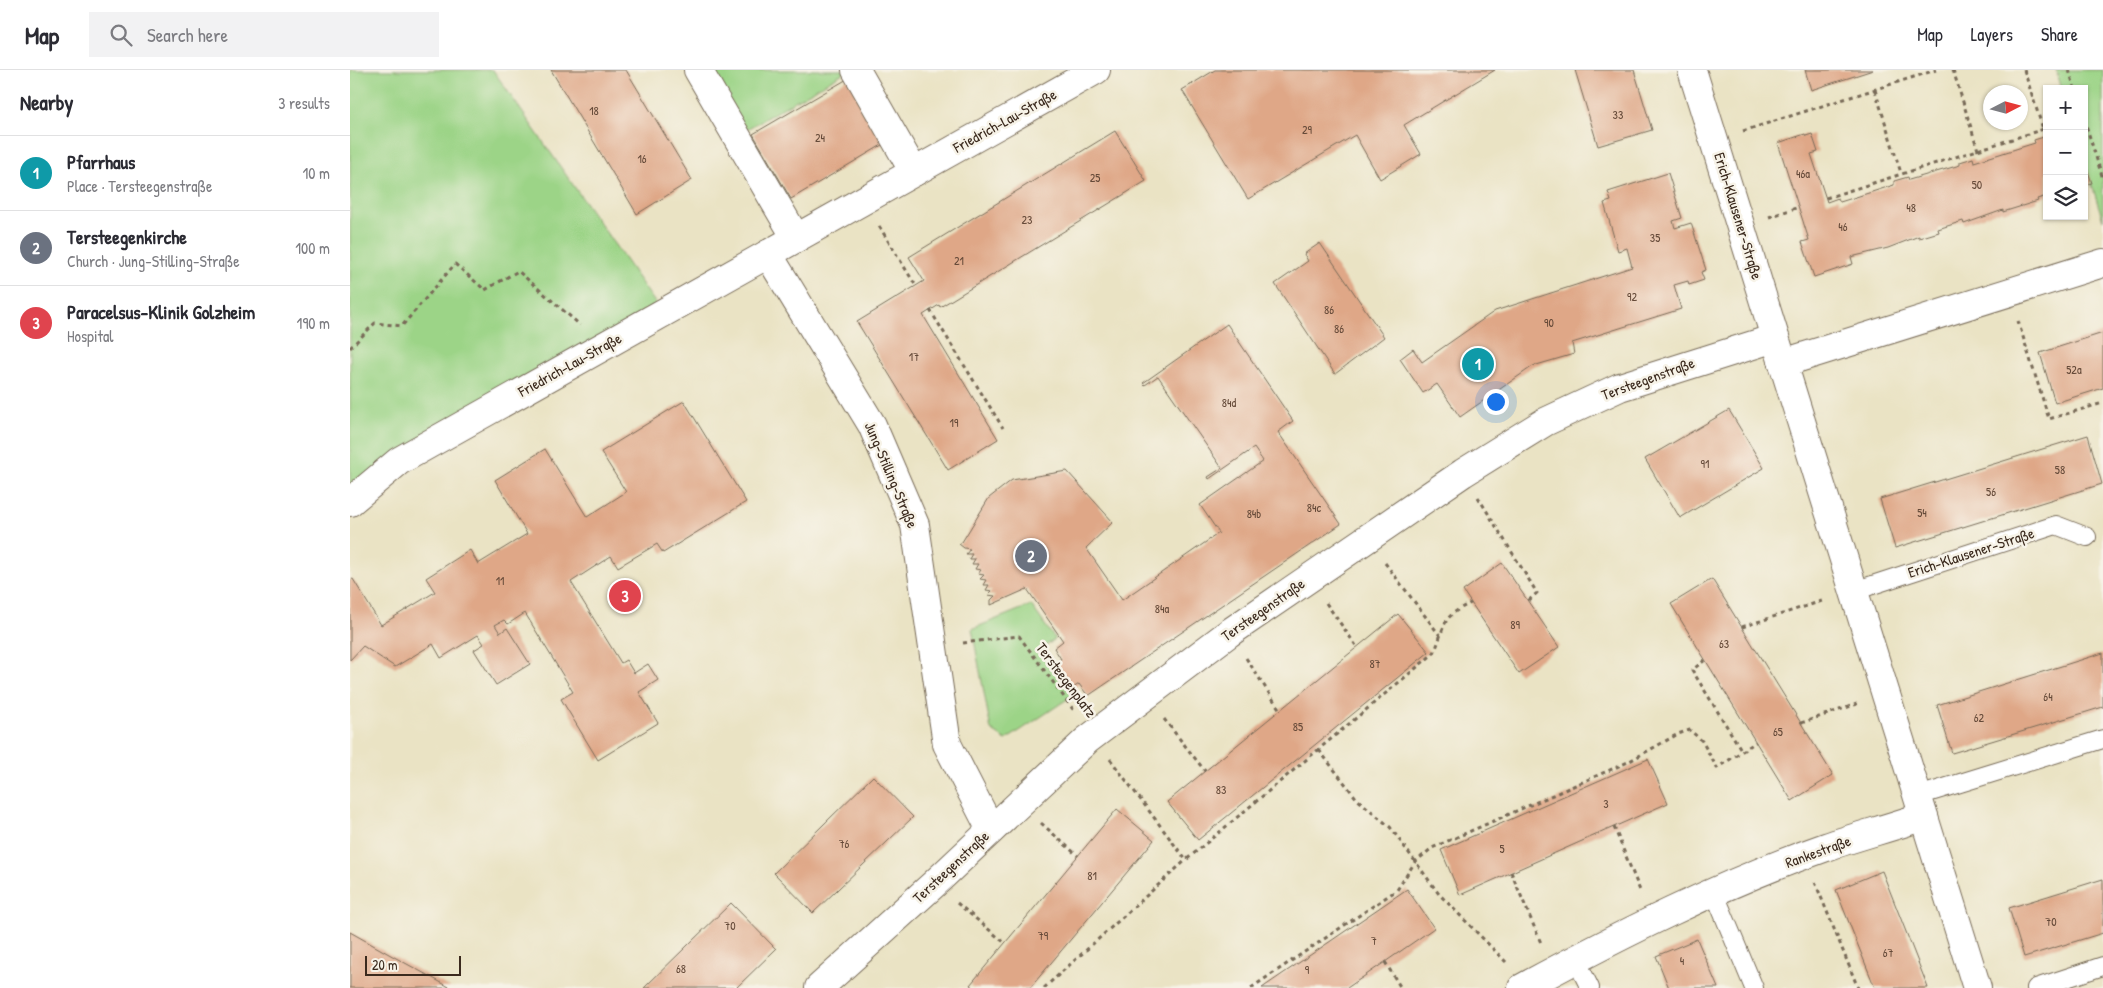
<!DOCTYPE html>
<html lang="en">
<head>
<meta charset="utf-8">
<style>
	:root { --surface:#fff; --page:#f2f2f3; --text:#2b2b33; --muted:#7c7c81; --line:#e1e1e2; --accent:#0b8043 }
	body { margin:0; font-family:"Patrick Hand",sans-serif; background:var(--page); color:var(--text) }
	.controls { position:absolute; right:15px; top:15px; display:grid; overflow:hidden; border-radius:0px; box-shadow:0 1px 4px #0004 }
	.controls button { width:45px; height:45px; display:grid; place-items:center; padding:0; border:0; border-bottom:1px solid var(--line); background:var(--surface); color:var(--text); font:25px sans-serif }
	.compass { position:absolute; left:1633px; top:15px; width:45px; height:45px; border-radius:50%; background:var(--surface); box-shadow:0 1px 4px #0004; rotate:84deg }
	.scale { position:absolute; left:15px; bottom:12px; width:96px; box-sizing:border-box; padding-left:5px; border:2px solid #3b2a1e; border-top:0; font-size:14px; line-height:18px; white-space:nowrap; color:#3b2a1e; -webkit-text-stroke:4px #f7f3e8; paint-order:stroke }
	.you { position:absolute; left:1145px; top:331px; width:18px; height:18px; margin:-12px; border:4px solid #fff; border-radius:50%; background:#1a73e8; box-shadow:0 0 0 8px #1a73e833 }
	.badge { display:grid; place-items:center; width:32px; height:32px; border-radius:50%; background:var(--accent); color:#fff; font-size:16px; font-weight:700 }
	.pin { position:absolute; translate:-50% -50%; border:2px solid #fff; box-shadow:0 1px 5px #0006 }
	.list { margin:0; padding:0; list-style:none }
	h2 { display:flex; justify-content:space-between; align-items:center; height:65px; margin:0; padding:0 20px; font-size:21px }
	h2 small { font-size:16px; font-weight:400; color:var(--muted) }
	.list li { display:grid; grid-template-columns:32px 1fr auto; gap:15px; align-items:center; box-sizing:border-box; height:75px; padding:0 20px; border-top:1px solid var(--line) }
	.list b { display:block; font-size:19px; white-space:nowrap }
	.list p { margin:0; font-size:16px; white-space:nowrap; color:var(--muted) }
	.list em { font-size:16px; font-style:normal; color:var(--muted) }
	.icon { flex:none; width:28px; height:28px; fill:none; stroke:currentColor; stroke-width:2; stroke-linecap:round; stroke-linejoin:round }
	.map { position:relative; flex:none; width:1753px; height:918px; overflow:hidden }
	header { display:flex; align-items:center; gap:30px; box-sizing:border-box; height:70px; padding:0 25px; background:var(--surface); border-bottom:1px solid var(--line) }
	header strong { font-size:24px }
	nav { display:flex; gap:28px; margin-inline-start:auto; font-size:18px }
	.search { width:350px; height:45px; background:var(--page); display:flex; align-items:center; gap:12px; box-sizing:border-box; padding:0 18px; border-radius:0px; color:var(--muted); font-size:19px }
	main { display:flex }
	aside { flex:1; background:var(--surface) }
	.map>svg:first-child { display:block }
	.green { fill:#9cd487; stroke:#6c7f52 }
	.building { fill:#dfa787 }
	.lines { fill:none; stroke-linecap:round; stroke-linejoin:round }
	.lane-casing { stroke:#786b58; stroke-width:20 }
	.street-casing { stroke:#786b58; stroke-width:30 }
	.path { stroke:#786b58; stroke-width:3; stroke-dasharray:4 4; stroke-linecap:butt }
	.lane { stroke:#fff; stroke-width:18 }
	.street { stroke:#fff; stroke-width:28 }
	.labels { text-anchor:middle; stroke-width:5; stroke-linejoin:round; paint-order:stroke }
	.number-label { font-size:12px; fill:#644938 }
	.street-label { font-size:15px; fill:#3b2a1e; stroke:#f7f3e8 }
</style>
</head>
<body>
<header>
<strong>Map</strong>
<div class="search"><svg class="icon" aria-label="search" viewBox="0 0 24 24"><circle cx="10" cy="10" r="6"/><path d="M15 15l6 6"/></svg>Search here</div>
<nav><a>Map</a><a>Layers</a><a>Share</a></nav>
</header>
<main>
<aside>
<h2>Nearby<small>3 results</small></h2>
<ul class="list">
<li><span class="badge" style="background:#0f9aa8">1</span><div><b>Pfarrhaus</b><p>Place · Tersteegenstraße</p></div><em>10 m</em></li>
<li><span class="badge" style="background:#6b7280">2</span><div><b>Tersteegenkirche</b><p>Church · Jung-Stilling-Straße</p></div><em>100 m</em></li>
<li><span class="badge" style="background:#e0444e">3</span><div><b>Paracelsus-Klinik Golzheim</b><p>Hospital</p></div><em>190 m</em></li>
</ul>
</aside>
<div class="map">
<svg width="1753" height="918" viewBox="0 0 1753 918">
	<rect width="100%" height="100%" fill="#f7f3e8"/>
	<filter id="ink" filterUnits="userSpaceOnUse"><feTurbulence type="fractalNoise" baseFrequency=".02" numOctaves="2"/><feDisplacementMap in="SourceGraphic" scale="10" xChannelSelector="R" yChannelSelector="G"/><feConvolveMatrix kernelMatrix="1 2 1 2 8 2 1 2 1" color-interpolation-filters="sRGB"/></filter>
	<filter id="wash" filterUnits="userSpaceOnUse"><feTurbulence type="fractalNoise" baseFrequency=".0096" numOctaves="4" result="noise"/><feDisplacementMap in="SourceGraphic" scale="20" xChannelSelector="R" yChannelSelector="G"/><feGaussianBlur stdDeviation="1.12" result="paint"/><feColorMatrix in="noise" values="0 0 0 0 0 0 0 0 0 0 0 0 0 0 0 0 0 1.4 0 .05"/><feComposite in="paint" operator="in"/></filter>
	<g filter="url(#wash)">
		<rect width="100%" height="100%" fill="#eae3c4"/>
		<g class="green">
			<path d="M0,0H143L306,234L0,419Z"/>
			<path d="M359,0H494L495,2L395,60Z"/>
			<path d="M1706,0H1753V150L1734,90V19H1712Z"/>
			<path d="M681,535L705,569L693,578L725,624L656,670L641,660L622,559Z"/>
		</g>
		<g id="blocks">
			<g class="building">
				<path d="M201,0H276L342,110L287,144Z"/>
				<path d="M865,0H1145L1054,55L1071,84L1030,109L1005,65L898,129L832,20Z"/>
				<path d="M1225,0H1284L1302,60L1248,76Z"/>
				<path d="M1455,0H1523L1461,20Z"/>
				<path d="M499,8L537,72L441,129L403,64Z"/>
				<path d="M765,61L796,111L590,237L589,235L573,245L648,369L598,400L507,252L574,211L559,187Z"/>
				<path d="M1455,64L1456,66L1462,64L1468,82L1461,84L1477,132L1488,128L1490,132L1544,115V111L1558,107L1559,110L1610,95V92L1623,88L1624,92L1685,73L1684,70L1697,66V126L1687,129L1688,131L1653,142V140L1614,154L1613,151L1588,159L1589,162L1569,168V166L1538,178L1501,187L1503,194L1464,207L1452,172L1459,170L1428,73Z"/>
				<path d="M1734,90L1742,113L1734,115Z"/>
				<path d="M1318,103L1332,148L1323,151L1325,158L1341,153L1356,200L1351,202L1354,210L1339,215L1338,211L1324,215L1331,239L1222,273L1224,284L1183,296L1110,347L1087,314L1073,323L1050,289L1063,279L1072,292L1145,241L1282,197L1277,178L1268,181L1254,133L1261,131L1258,122Z"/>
				<path d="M970,173L1034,267L985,304L925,214L958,191L954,184Z"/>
				<path d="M877,254L943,351L928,362L991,454L738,626L729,614L723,618L706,593L711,589L704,578L713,571L677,519L641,535V530L645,526L638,525L642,521L636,520L639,515H633L636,510L630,509L634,505L628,504L631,500L625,499L628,494H622L625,489H619L622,484H616L620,479L614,478L609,474L612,472L639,428L662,410L717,401L763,452L736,478L772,530L869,463L850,435L913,391L904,378L859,409L858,407L872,398L808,306L795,315L793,313Z"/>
				<path d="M1753,263V318L1705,333L1690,283Z"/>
				<path d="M334,331L396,432L313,483L307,474L268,497L261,486L221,512L271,593L276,590L284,603L298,594L308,610L289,622L308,653L248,690L211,629L223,622L175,543L158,554L154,550L145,555L150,563L157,558L180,594L146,615L124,580L134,574L128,565L91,588L83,574L45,597L13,576L0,590V510L3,509L31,555L85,522L76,508L120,480L128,494L177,464L145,410L195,379L237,447L276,422L251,382Z"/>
				<path d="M1379,340L1414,398L1330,448L1295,389Z"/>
				<path d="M1738,365L1752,414L1545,478L1530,429Z"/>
				<path d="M1152,493L1209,577L1169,604L1113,521Z"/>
				<path d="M1362,509L1483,705L1442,731L1321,534Z"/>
				<path d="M1048,544L1079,582L848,770L817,732Z"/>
				<path d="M1753,583V637L1602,683L1587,635Z"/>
				<path d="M1298,689L1318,733L1110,825L1091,780Z"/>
				<path d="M523,706L563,747L463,843L424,803Z"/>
				<path d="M767,739L804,770L680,918H624L620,915Z"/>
				<path d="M1532,801L1575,910L1578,918H1525L1486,820Z"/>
				<path d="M1753,809V863L1674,887L1659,838Z"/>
				<path d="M1057,819L1084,858L1035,892L997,918H912Z"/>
				<path d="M381,833L426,879L386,918H294Z"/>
				<path d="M0,862L46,888L101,918H0Z"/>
				<path d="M1347,869L1368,918H1319L1306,886Z"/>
			</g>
		</g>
	</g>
	<g filter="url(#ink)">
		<use href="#blocks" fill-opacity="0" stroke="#786b58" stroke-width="1"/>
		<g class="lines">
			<defs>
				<g id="lane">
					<path d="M1504,521L1706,455L1737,467"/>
					<path d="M1568,726L1753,669"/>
					<path d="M1364,822L1404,918"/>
					<path d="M1225,888L1240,918"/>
					<path d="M1686,918L1753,896"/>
				</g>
				<g id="street">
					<path d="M348,0L446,168"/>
					<path d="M506,0L564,102"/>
					<path d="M1342,0L1627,918"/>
					<path d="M418,184L522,355L565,455L597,674L641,760"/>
					<path d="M1433,293L1753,193"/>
					<path d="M0,432L49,391L746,0"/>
					<path d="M469,918L584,814L737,670L879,563L1113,403L1195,352L1270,317L1425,268"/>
					<path d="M1172,918C1270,865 1371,814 1476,777C1508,766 1542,757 1574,746"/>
				</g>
			</defs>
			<use href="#lane" class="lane-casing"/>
			<use href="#street" class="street-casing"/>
			<g class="path">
				<path d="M1603,0L1628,80"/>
				<path d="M1674,0L1693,59"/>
				<path d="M1719,0L1725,19"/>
				<path d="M1525,20L1551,103"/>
				<path d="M1734,49L1753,109"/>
				<path d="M1393,61L1586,0"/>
				<path d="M1476,128L1697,58"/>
				<path d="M1419,147L1449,137"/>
				<path d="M529,156L566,216"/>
				<path d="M580,240L653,358"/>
				<path d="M1668,251L1699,349L1753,333"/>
				<path d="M0,278L25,253L52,256L105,194L135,220L168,201L230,255"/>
				<path d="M1128,427L1187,523L1178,531"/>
				<path d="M1035,493L1091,567"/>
				<path d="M976,533L1007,577"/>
				<path d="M1392,557L1475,530"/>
				<path d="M613,573L669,566L725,642"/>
				<path d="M896,588L930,640"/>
				<path d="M1355,590L1342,600L1392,681"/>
				<path d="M814,649L855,701"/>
				<path d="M1451,653L1507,634"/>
				<path d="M969,680L1007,729L1040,757L1089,824L1156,892"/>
				<path d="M760,689L836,790L1084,583C1096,555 1090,547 1121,533"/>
				<path d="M691,753L728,786"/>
				<path d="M1264,757L1291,823"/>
				<path d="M1161,802L1191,873"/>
				<path d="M1465,812L1508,918"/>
				<path d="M607,833L655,873"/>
				<path d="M1035,892L1051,918"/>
				<path d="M694,918L836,790"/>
				<path d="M901,918L1047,820L1065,792L1082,778L1278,692L1328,664L1340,660L1352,671L1367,698L1406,672"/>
			</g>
			<use href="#lane" class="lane"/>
			<use href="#street" class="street"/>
		</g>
	</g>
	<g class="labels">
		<g class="number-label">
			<text x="244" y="45">18</text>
			<text x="1268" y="49">33</text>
			<text x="957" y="64">29</text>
			<text x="470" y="72">24</text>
			<text x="292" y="93">16</text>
			<text x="1453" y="108">46a</text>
			<text x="745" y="112">25</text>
			<text x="1627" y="119">50</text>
			<text x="1561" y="142">48</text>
			<text x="677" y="154">23</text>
			<text x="1493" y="161">46</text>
			<text x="1305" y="172">35</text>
			<text x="609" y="195">21</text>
			<text x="1282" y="231">92</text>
			<text x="979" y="244">86</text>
			<text x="1199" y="257">90</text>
			<text x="989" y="263">86</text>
			<text x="564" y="291">17</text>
			<text x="1724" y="304">52a</text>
			<text x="879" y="337">84d</text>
			<text x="604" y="357">19</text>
			<text x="1355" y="398">91</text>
			<text x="1710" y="404">58</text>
			<text x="1641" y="426">56</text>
			<text x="964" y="442">84c</text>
			<text x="1572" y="447">54</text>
			<text x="904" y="448">84b</text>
			<text x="150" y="515">11</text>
			<text x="812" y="543">84a</text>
			<text x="1165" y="559">89</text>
			<text x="1374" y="578">63</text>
			<text x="1025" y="598">87</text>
			<text x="1698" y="631">64</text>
			<text x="1629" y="652">62</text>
			<text x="948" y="661">85</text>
			<text x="1428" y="666">65</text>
			<text x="871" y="724">83</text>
			<text x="1256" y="738">3</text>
			<text x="494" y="778">76</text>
			<text x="1152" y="783">5</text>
			<text x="742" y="810">81</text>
			<text x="1701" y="856">70</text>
			<text x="380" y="860">70</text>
			<text x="693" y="870">79</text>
			<text x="1024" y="875">7</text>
			<text x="1538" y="887">67</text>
			<text x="1332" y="895">4</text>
			<text x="331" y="903">68</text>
			<text x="957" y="904">9</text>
		</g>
		<g class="street-label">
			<text transform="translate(655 51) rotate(-29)" y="5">Friedrich-Lau-Straße</text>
			<text transform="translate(1388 146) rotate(73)" y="5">Erich-Klausener-Straße</text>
			<text transform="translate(220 295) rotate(-29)" y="5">Friedrich-Lau-Straße</text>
			<text transform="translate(1298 309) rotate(-20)" y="5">Tersteegenstraße</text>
			<text transform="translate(541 405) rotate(67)" y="5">Jung-Stilling-Straße</text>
			<text transform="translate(1621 483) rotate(-18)" y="5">Erich-Klausener-Straße</text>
			<text transform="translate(913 540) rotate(-35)" y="5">Tersteegenstraße</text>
			<text transform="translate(716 610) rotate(53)" y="5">Tersteegenplatz</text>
			<text transform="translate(1468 782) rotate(-20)" y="5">Rankestraße</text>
			<text transform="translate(601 797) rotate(-43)" y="5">Tersteegenstraße</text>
		</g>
	</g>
</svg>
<div class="controls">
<button>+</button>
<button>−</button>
<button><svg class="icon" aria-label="layers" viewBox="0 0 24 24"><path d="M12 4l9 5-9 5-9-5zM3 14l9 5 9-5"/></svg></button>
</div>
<svg class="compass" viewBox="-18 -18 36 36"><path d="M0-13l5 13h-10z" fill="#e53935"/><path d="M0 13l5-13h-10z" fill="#7c7c81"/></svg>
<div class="scale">20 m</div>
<div class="you"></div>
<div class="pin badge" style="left:1128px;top:294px;background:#0f9aa8">1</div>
<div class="pin badge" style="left:681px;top:486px;background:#6b7280">2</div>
<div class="pin badge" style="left:275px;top:526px;background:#e0444e">3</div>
</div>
</main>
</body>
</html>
